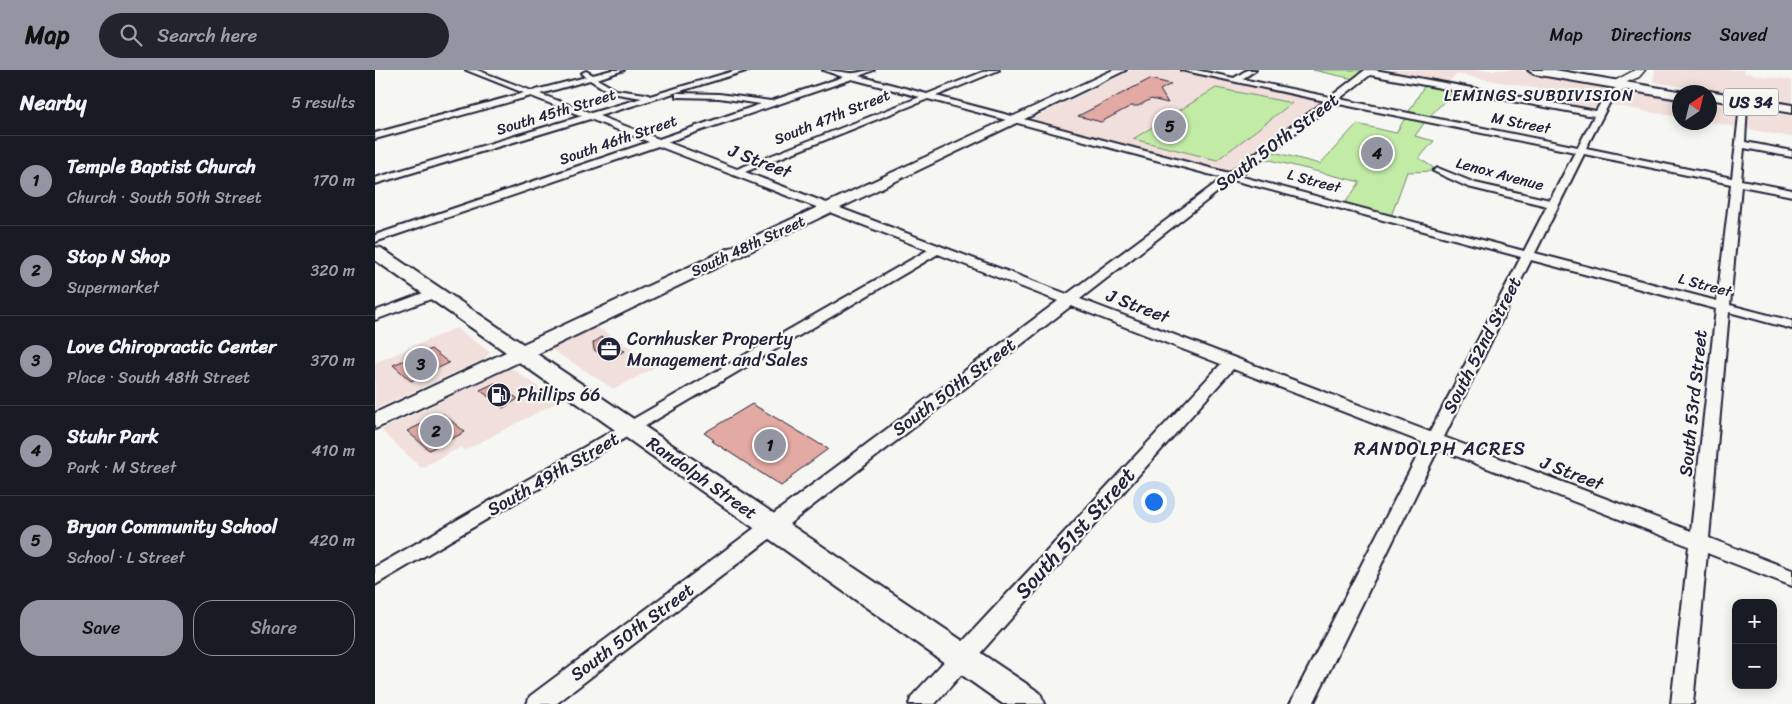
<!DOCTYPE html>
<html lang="en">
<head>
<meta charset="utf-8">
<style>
	:root { --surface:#171b24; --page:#20242c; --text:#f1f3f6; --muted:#9ea1a6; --line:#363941; --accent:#9495a2 }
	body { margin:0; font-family:Sriracha,sans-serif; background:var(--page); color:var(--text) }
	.controls { position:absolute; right:15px; bottom:15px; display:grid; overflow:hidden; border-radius:10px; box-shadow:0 2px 12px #0003 }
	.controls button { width:45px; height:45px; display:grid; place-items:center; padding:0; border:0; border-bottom:1px solid var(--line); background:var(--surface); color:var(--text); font:25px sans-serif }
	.compass { position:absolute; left:1297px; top:15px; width:45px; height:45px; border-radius:50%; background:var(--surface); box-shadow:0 2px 12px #0003; rotate:35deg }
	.you { position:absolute; left:778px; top:431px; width:18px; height:18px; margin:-12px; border:4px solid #fff; border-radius:50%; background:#1a73e8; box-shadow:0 0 0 8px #1a73e833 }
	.badge { display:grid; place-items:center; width:32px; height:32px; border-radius:50%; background:var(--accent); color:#111; font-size:16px; font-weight:700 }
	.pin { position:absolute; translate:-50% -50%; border:2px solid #fff; box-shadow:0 1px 5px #0006 }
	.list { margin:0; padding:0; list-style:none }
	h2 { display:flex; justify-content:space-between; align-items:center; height:65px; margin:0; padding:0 20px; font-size:21px }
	h2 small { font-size:16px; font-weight:400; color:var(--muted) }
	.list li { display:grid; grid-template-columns:32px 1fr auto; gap:15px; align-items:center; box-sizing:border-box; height:90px; padding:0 20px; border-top:1px solid var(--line) }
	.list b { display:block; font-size:19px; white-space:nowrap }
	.list p { margin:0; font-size:16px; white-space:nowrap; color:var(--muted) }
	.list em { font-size:16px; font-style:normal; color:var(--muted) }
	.actions { display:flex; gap:10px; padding:15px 20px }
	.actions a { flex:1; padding:11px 0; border:1px solid var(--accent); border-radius:20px; text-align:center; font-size:18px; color:var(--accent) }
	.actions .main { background:var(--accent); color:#111 }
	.icon { flex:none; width:28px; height:28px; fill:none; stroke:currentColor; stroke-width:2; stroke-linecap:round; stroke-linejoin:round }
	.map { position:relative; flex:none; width:1417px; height:634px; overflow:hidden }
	header { display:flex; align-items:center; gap:30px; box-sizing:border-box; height:70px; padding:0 25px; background:var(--accent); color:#111 }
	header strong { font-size:24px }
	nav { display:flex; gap:28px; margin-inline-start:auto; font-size:18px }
	.search { width:350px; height:45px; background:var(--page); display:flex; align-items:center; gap:12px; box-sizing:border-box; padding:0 18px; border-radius:28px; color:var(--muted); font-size:19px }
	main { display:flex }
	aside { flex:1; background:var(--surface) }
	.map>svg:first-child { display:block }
	.built { fill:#f0dfda }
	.green { fill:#c2eba6; stroke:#728670 }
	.building { fill:#e3a9a3; stroke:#22223b }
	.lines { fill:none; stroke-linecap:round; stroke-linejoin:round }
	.minor-casing { stroke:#22223b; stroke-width:4 }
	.tertiary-casing { stroke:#22223b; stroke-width:3 }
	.secondary-casing { stroke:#22223b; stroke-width:4 }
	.primary-casing { stroke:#22223b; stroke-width:4 }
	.minor { fill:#f6f6f2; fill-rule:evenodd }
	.tertiary { fill:#f6f6f2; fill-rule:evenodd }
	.secondary { fill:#f6f6f2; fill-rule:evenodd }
	.primary { fill:#f6f6f2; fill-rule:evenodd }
	.labels { text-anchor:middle; stroke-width:4.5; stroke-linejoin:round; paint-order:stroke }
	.far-street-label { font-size:15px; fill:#22223b; stroke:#f6f6f2 }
	.far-neighbourhood-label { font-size:16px; letter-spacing:1px; fill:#22223b; stroke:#f6f6f2 }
	.shield { fill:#f6f6f2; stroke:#626272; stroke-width:1 }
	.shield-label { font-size:16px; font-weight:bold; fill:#22223b }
	.street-label { font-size:18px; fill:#22223b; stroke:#f6f6f2 }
	.poi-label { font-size:18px; fill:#22223b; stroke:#f6f6f2; text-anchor:start }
	.neighbourhood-label { font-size:19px; letter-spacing:1px; fill:#22223b; stroke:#f6f6f2 }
	.near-street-label { font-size:21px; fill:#22223b; stroke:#f6f6f2 }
</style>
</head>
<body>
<header>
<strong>Map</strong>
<div class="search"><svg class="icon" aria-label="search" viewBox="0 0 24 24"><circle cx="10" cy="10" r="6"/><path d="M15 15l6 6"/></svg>Search here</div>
<nav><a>Map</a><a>Directions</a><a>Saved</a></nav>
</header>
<main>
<aside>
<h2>Nearby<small>5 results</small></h2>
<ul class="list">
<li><span class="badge">1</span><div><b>Temple Baptist Church</b><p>Church · South 50th Street</p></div><em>170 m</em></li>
<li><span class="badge">2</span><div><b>Stop N Shop</b><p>Supermarket</p></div><em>320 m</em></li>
<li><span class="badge">3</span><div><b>Love Chiropractic Center</b><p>Place · South 48th Street</p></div><em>370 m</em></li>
<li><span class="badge">4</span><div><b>Stuhr Park</b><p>Park · M Street</p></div><em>410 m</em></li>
<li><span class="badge">5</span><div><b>Bryan Community School</b><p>School · L Street</p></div><em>420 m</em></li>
</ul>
<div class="actions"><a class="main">Save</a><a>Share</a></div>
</aside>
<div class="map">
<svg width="1417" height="634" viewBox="0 0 1417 634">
	<rect width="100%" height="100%" fill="#f6f6f2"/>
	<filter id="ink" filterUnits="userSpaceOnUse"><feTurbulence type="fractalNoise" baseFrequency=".02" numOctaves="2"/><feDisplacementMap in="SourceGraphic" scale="10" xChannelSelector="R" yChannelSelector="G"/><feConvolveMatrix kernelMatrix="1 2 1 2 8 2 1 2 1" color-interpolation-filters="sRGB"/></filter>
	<g filter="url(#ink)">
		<g class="built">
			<path d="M757,0H810L957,30L857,106L651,52Z"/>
			<path d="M982,0H1144L1218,12L1234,19L1235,24L1244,19L1262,20L1304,27V47L1230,34L1224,44L1172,35L1181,22L1082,4L1069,16Z"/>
			<path d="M1280,0H1369V3L1417,10V35L1278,12Z"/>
			<path d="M1334,33L1417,46V67L1335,52Z"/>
			<path d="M222,257L284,295L239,319L176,279Z"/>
			<path d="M81,258L115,282L109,289L0,339V293Z"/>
			<path d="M136,298L184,331L90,380L86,377L46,398L6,360Z"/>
		</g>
		<g class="green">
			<path d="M938,0H982L993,2L983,10Z"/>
			<path d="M1051,13L1082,18L1052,49L1040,66L1059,71L1044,88L1063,101L1032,102L1015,149L968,136L985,112L883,87L891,80L945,94L982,54L1021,63Z"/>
			<path d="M841,18L917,33L842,90L758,69Z"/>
		</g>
		<g class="building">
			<path d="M775,9L796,14L785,20L793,33L776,29L763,36H756L726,52L703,46Z"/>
			<path d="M227,267L250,281L233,289L219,280L218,273Z"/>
			<path d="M56,279L74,293L36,311L18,295Z"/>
			<path d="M120,313L143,329L128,338L105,320Z"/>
			<path d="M377,334L408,352L453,379L415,407L417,408L406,416L337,371L339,370L329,363Z"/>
			<path d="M68,344L90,362L54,380L32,361Z"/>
		</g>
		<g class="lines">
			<defs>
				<g id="minor">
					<path d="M91,0H102L157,21L211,7L207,3L211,1L218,5L237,0H249L222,9L241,20L271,24L275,26L362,0H374L224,46L284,69L386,34L344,28L301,27V23H304L344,24L396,31L468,7L448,0C457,0 465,2 474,3C481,4 490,0 499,0L484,6L552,24L613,0H624L561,26L854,103L950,31L806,0H821L859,8L872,0H881L867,9L955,27L990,0H1000L1221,41L1232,22L1251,14L1255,16L1254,18L1238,26L1211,78L1357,108L1365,36L1372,34L1370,72L1417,81V87L1369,78L1366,110L1417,120V126L1366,116L1355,235L1417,251V259L1354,242L1334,468L1417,500V516L1332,483L1318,634H1296L1314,476L1063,379L938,634H915L1049,373L858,299L560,634H534L537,626L846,294L696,236L181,634H152L155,626L683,231L563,184L0,515V497L553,180L283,76L0,172V165L274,72L215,49L0,114V108L207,46L156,26L0,69V63L149,23ZM995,5L1219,46L1203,77L964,29ZM477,9L545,27L362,99L292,72ZM215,10L236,23L267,28L216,43L165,24ZM553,29L848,108L692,224L370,102ZM959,33L1200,82L1175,130L1100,113L1063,98L1058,101L1093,117L1172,136L1149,181L864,106ZM1209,84L1356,114L1342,231L1160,183ZM858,110L1146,187L1055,362L705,229ZM1156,190L1341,239L1316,461L1069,367Z"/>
					<path d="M59,219L64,220L65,223L64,226L0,250V241Z"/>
				</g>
				<path id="tertiary" d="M1260,0H1270L1264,7L1242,16L1239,17L1234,14Z"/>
				<path id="secondary" d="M738,0H751L162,284L665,623L670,634H628L144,292L0,359V343L131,282L0,190V177L6,178L148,274Z"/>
				<g id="primary">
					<path d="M1153,0H1180L1309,22H1304V29L1159,4Z"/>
					<path d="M1334,21L1417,35V43L1334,29V22H1329Z"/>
				</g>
			</defs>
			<use href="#minor" class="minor-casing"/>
			<use href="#tertiary" class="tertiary-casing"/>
			<use href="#secondary" class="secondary-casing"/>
			<use href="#primary" class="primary-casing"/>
			<use href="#minor" class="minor"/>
			<use href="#tertiary" class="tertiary"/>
			<use href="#secondary" class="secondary"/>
			<use href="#primary" class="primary"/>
		</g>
	</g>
	<defs>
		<symbol id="office-disc" viewBox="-11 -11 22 22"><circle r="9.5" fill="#22223b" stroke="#f6f6f2"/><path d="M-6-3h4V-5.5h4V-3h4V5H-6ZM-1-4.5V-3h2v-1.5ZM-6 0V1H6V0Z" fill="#fff"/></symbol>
		<symbol id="fuel-disc" viewBox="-11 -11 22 22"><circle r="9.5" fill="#22223b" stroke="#f6f6f2"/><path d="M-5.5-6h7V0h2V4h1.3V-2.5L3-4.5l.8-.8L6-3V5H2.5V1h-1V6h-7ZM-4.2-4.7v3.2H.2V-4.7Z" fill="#fff"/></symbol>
	</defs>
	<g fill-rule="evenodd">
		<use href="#office-disc" x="220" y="265" width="28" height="28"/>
		<use href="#fuel-disc" x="110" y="311" width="28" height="28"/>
	</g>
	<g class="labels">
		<g class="far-street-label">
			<text transform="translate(181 42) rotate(-17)" y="5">South 45th Street</text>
			<text transform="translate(457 47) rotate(-22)" y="5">South 47th Street</text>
			<text transform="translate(1146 53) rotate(11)" y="5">M Street</text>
			<text transform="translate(243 70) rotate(-19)" y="5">South 46th Street</text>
			<text transform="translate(1125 104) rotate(15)" y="5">Lenox Avenue</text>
			<text transform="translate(939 111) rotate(15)" y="5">L Street</text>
			<text transform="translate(373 176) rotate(-25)" y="5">South 48th Street</text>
			<text transform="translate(1330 215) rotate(15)" y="5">L Street</text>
		</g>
		<g class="far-neighbourhood-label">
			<text x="1164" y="31">LEMINGS SUBDIVISION</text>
		</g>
		<rect class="shield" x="1348.5" y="18.5" width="55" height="27" rx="4"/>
		<g class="shield-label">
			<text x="1376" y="38">US 34</text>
		</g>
		<g class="street-label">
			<text transform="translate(902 72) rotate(-37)" y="6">South 50th Street</text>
			<text transform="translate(385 91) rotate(21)" y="6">J Street</text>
			<text transform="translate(763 236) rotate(21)" y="6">J Street</text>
			<text transform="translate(1107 275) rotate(-63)" y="6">South 52nd Street</text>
			<text transform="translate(579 317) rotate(-37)" y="6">South 50th Street</text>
			<text transform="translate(1318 333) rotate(-84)" y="6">South 53rd Street</text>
			<text transform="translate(1197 403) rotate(21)" y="6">J Street</text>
			<text transform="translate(178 404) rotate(-30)" y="6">South 49th Street</text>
			<text transform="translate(327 408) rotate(35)" y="6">Randolph Street</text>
			<text transform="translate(257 562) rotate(-37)" y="6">South 50th Street</text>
		</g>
		<g class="poi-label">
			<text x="252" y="275">Cornhusker Property<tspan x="252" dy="21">Management and Sales</tspan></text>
			<text x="142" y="331">Phillips 66</text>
		</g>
		<g class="neighbourhood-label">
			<text x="1065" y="385">RANDOLPH ACRES</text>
		</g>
		<g class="near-street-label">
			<text transform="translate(700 463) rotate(-48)" y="7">South 51st Street</text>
		</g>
	</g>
</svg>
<div class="controls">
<button>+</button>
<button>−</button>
</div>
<svg class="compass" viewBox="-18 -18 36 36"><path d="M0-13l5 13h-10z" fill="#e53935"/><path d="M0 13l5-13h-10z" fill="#9ea1a6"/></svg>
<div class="you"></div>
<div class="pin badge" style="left:395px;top:375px">1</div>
<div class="pin badge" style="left:61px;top:361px">2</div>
<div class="pin badge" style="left:46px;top:294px">3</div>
<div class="pin badge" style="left:1002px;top:83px">4</div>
<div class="pin badge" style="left:795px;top:56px">5</div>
</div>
</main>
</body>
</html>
